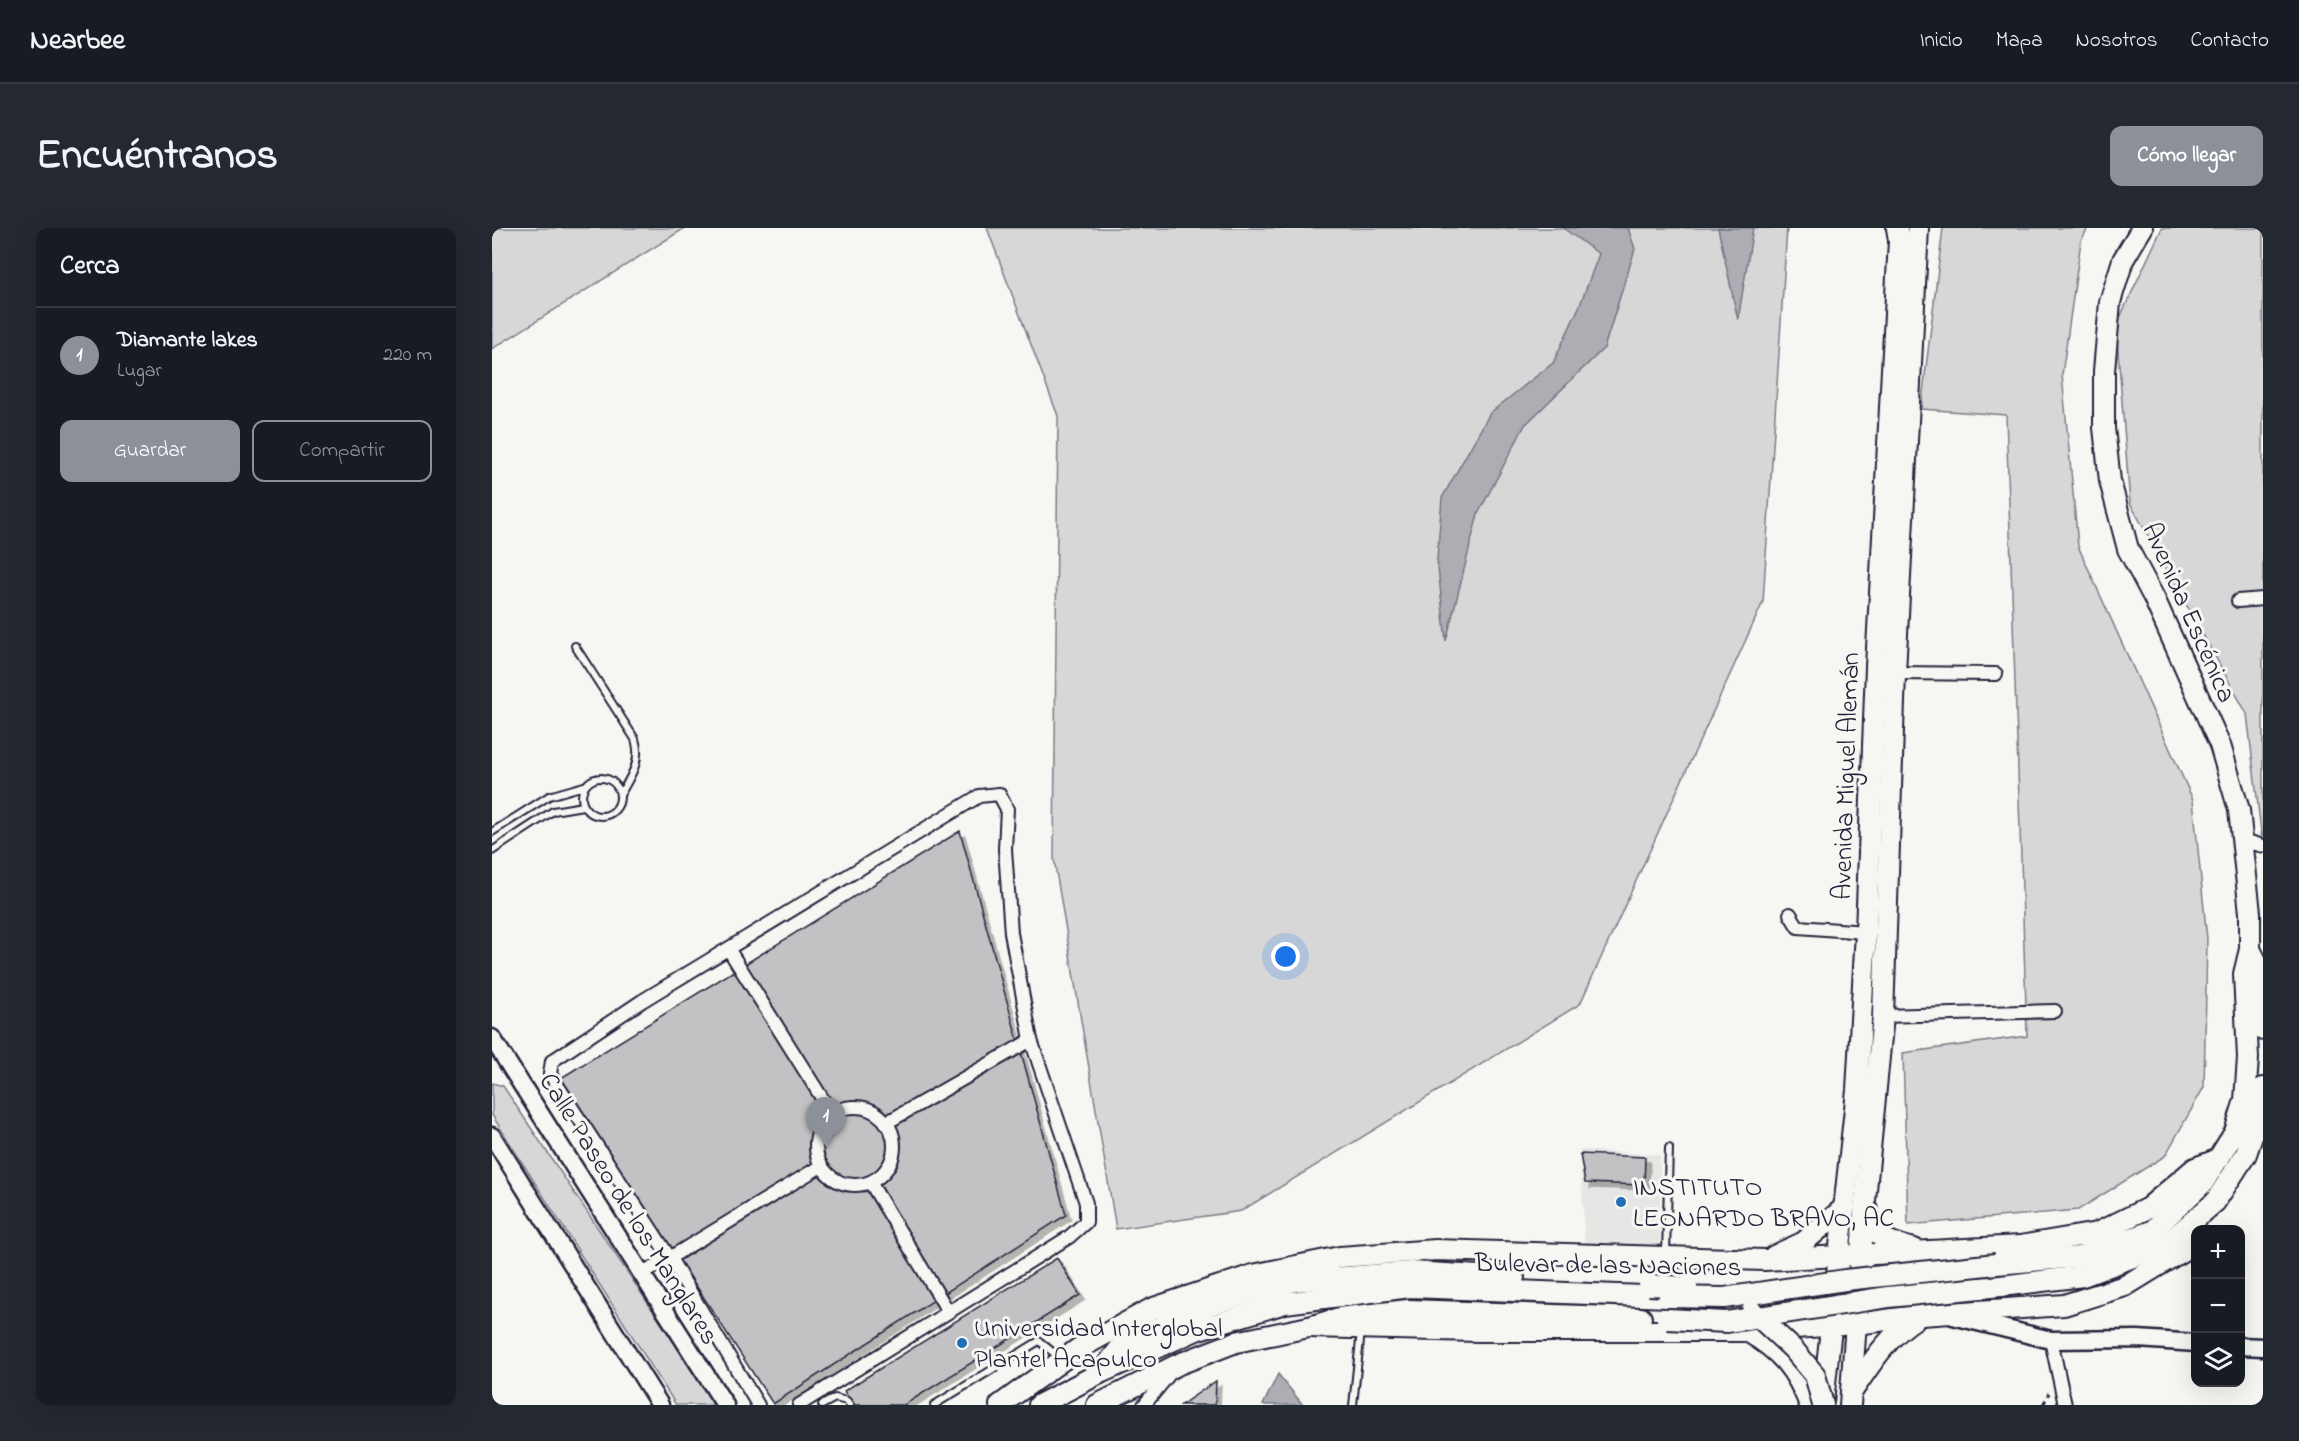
<!DOCTYPE html>
<html lang="es">
<head>
<meta charset="utf-8">
<style>
	:root { --surface:#171b24; --page:#242831; --text:#f1f3f6; --muted:#9ea1a6; --line:#363941; --accent:#8c9099 }
	body { margin:0; font-family:"Indie Flower",sans-serif; background:var(--page); color:var(--text) }
	.controls { position:absolute; right:18px; bottom:18px; display:grid; overflow:hidden; border-radius:12px; box-shadow:0 6px 24px #0002 }
	.controls button { width:54px; height:54px; display:grid; place-items:center; padding:0; border:0; border-bottom:2px solid var(--line); background:var(--surface); color:var(--text); font:30px sans-serif }
	.you { position:absolute; left:794px; top:729px; width:21px; height:21px; margin:-15px; border:4px solid #fff; border-radius:50%; background:#1a73e8; box-shadow:0 0 0 9px #1a73e833 }
	.badge { display:grid; place-items:center; width:39px; height:39px; border-radius:50%; background:var(--accent); color:#fff; font-size:20px; font-weight:700 }
	.pin { position:absolute; translate:-50% -50px; filter:drop-shadow(0 2px 3px #0008) }
	.pin::after { content:''; position:absolute; top:32px; width:21px; height:18px; background:inherit; clip-path:polygon(0 0,100% 0,50% 100%) }
	.list { margin:0; padding:0; list-style:none }
	h2 { display:flex; justify-content:space-between; align-items:center; height:78px; margin:0; padding:0 24px; font-size:26px }
	h2 small { font-size:20px; font-weight:400; color:var(--muted) }
	.list li { display:grid; grid-template-columns:39px 1fr auto; gap:18px; align-items:center; box-sizing:border-box; height:96px; padding:0 24px; border-top:2px solid var(--line) }
	.list b { display:block; font-size:22px; white-space:nowrap }
	.list p { margin:0; font-size:20px; white-space:nowrap; color:var(--muted) }
	.list em { font-size:20px; font-style:normal; color:var(--muted) }
	.actions { display:flex; gap:12px; padding:18px 24px }
	.actions a { flex:1; padding:14px 0; border:2px solid var(--accent); border-radius:12px; text-align:center; font-size:21px; color:var(--accent) }
	.actions .main { background:var(--accent); color:#fff }
	.icon { flex:none; width:33px; height:33px; fill:none; stroke:currentColor; stroke-width:2; stroke-linecap:round; stroke-linejoin:round }
	.map { position:relative; flex:none; width:1771px; height:1177px; overflow:hidden; border-radius:12px }
	header { display:flex; align-items:center; gap:36px; box-sizing:border-box; height:84px; padding:0 30px; background:var(--surface); border-bottom:2px solid var(--line) }
	header strong { font-size:28px }
	nav { display:flex; gap:33px; margin-inline-start:auto; font-size:21px }
	.intro { display:flex; align-items:center; justify-content:space-between; box-sizing:border-box; height:144px; padding:0 36px }
	h1 { margin:0; font-size:42px }
	.button { padding:15px 27px; border-radius:12px; background:var(--accent); color:#fff; font-size:21px; font-weight:700 }
	main { display:flex; gap:36px; padding:0 36px }
	aside { flex:1; background:var(--surface); border-radius:12px; box-shadow:0 6px 24px #0002 }
	.map>svg:first-child { display:block }
	.built { fill:#e6e6e4 }
	.green { fill:#d7d7d7; stroke:#7c7c89; stroke-width:1.5 }
	.water { fill:#adadb3; stroke:#757583; stroke-width:1.5 }
	.building { fill:#c2c2c4; stroke:#22223b; stroke-width:1.5; filter:url(#shadow) }
	.lines { fill:none; stroke-linecap:round; stroke-linejoin:round }
	.lane-casing { stroke:#22223b; stroke-width:10 }
	.street-casing { stroke:#22223b; stroke-width:16 }
	.secondary-casing { stroke:#22223b; stroke-width:21 }
	.primary-casing { stroke:#22223b; stroke-width:24 }
	.path { stroke:#22223b; stroke-width:3; stroke-dasharray:6 4.5; stroke-linecap:butt }
	.lane { stroke:#f6f6f2; stroke-width:6 }
	.street { stroke:#f6f6f2; stroke-width:12 }
	.secondary { stroke:#f6f6f2; stroke-width:16 }
	.primary { stroke:#f6f6f2; stroke-width:20 }
	.primary-bridge-casing { stroke:#22223b; stroke-width:24; stroke-linecap:butt }
	.primary-bridge { stroke:#f6f6f2; stroke-width:20 }
	.poi-dot { fill:#1f6fb2; stroke:#f6f6f2; stroke-width:2 }
	.labels { text-anchor:middle; stroke-width:6; stroke-linejoin:round; paint-order:stroke }
	.street-label { font-size:27px; fill:#22223b; stroke:#f6f6f2 }
	.poi-label { font-size:27px; fill:#22223b; stroke:#f6f6f2; text-anchor:start }
</style>
</head>
<body>
<header>
<strong>Nearbee</strong>
<nav><a>Inicio</a><a>Mapa</a><a>Nosotros</a><a>Contacto</a></nav>
</header>
<div class="intro"><h1>Encuéntranos</h1><a class="button">Cómo llegar</a></div>
<main>
<aside>
<h2>Cerca<small></small></h2>
<ul class="list">
<li><span class="badge">1</span><div><b>Diamante lakes</b><p>Lugar</p></div><em>220 m</em></li>
</ul>
<div class="actions"><a class="main">Guardar</a><a>Compartir</a></div>
</aside>
<div class="map">
<svg width="1771" height="1177" viewBox="0 0 1771 1177">
	<defs>
		<filter id="shadow"><feDropShadow dx="5" dy="5" stdDeviation="0" flood-color="#0004"/></filter>
	</defs>
	<rect width="100%" height="100%" fill="#f6f6f2"/>
	<filter id="ink" filterUnits="userSpaceOnUse"><feTurbulence type="fractalNoise" baseFrequency=".0167" numOctaves="2"/><feDisplacementMap in="SourceGraphic" scale="12" xChannelSelector="R" yChannelSelector="G"/><feConvolveMatrix kernelMatrix="1 2 1 2 8 2 1 2 1" color-interpolation-filters="sRGB"/></filter>
	<g filter="url(#ink)">
		<path class="built" d="M1088,922L1168,927V1021L1093,1026Z"/>
		<g class="green">
			<path d="M0,0H193L0,121Z"/>
			<path d="M495,0H1295L1271,374L1088,776L749,983L624,1001L562,631L566,188Z"/>
			<path d="M1451,0H1596L1589,13L1570,147L1586,318L1701,572L1715,711L1712,859L1673,928L1586,982L1416,997L1411,825L1535,808L1514,187L1429,181Z"/>
			<path d="M1670,0H1771V620L1755,486L1638,275L1624,98Z"/>
			<path d="M0,855L11,858L224,1177H184L0,887Z"/>
		</g>
		<g class="water">
			<path d="M1071,0H1136L1143,21L1112,120L1033,197L986,286L954,413L945,331L950,270L998,185L1061,135L1088,77L1107,26Z"/>
			<path d="M1226,0H1261L1246,92Z"/>
			<path d="M786,1146L811,1177H771Z"/>
		</g>
		<g class="building">
			<path d="M468,603L574,987L281,1176L69,850Z"/>
			<path d="M1088,926L1153,929L1152,957L1093,955Z"/>
			<path d="M565,1030L588,1067L412,1177H361L352,1163Z"/>
			<path d="M724,1153L723,1177H689Z"/>
		</g>
		<g class="lines">
			<defs>
				<g id="lane">
					<path d="M83,418L143,511C150,533 139,548 128,567"/>
					<circle cx="109" cy="569" r="19"/>
					<path d="M0,604L57,568L92,558"/>
					<path d="M0,623L61,583L91,578"/>
					<path d="M1174,1025L1177,920"/>
					<path d="M330,1177L343,1170L355,1173L358,1177"/>
					<path d="M442,1177L547,1113L568,1130"/>
					<path d="M861,1177L869,1103"/>
				</g>
				<g id="street">
					<path d="M1746,373L1771,371"/>
					<path d="M1403,445L1504,446"/>
					<path d="M1751,612L1771,618"/>
					<path d="M1298,686L1306,699L1374,704"/>
					<path d="M237,722L340,886"/>
					<path d="M1391,788L1563,783"/>
					<circle cx="363" cy="918" r="39"/>
					<path d="M394,895L539,812"/>
					<path d="M378,954L456,1083"/>
					<path d="M151,1046L329,938"/>
					<path d="M1559,1112L1573,1177"/>
					<path d="M266,1177L178,1030L58,846L60,833L150,773L487,568L507,566L515,581L513,621L519,705L539,812L594,975V994L577,1009L307,1177"/>
					<path d="M652,1177L680,1143"/>
				</g>
				<g id="secondary">
					<path d="M0,810L233,1177"/>
					<path d="M0,908L168,1177"/>
					<path d="M1461,1088L1559,1112L1646,1111L1704,1115"/>
					<path d="M1748,1118L1771,1119"/>
				</g>
				<g id="primary">
					<path d="M1758,721L1768,741L1771,802"/>
					<path d="M1375,982C1382,1010 1394,1014 1422,1021"/>
					<path d="M1282,1028L1312,1014L1353,979"/>
					<path d="M1504,1036L1587,1029L1660,1003L1711,955L1743,904L1753,872L1756,830L1752,746L1758,721V685L1747,582L1728,517L1662,370L1636,321L1618,253L1612,200V143L1618,74L1631,32L1650,0"/>
					<path d="M1509,1058L1591,1048L1673,1017L1723,974L1754,926L1770,879L1771,860"/>
					<path d="M817,1099L987,1103H1255L1365,1096L1430,1087L1572,1077L1633,1058L1690,1023L1704,1003"/>
					<path d="M1255,1103C1288,1122 1304,1141 1318,1177"/>
					<path d="M611,1142L632,1115L720,1076L802,1053L919,1044L1022,1050"/>
					<path d="M1361,1162C1380,1134 1396,1108 1424,1090"/>
					<path d="M1331,1174L1365,862L1374,704L1384,439L1407,12L1405,0"/>
					<path d="M508,1177L586,1121L659,1081L761,1047L848,1029L944,1022L1273,1032L1528,1018L1605,1005L1656,980L1703,940L1727,931"/>
					<path d="M547,1177L610,1144L704,1102L793,1075L918,1059L1177,1069"/>
					<path d="M605,1177L687,1136L744,1114L817,1099L847,1090L916,1082L1149,1090"/>
					<path d="M1358,1177L1373,972L1391,788L1403,445L1426,0"/>
				</g>
			</defs>
			<use href="#lane" class="lane-casing"/>
			<use href="#street" class="street-casing"/>
			<use href="#secondary" class="secondary-casing"/>
			<use href="#primary" class="primary-casing"/>
			<path class="path" d="M1551,1177L1557,1165"/>
			<use href="#lane" class="lane"/>
			<use href="#street" class="street"/>
			<use href="#secondary" class="secondary"/>
			<use href="#primary" class="primary"/>
			<defs>
				<g id="primary-bridge">
					<path d="M1157,1057L1195,1059"/>
					<path d="M1177,1069L1232,1070L1353,1052L1504,1036"/>
					<path d="M1260,1083L1301,1121L1323,1147L1331,1177"/>
					<path d="M1175,1091L1235,1094L1396,1069L1509,1058"/>
				</g>
			</defs>
			<use href="#primary-bridge" class="primary-bridge-casing"/>
			<use href="#primary-bridge" class="primary-bridge"/>
		</g>
	</g>
	<g class="poi-dot">
		<circle cx="1129" cy="974" r="6"/>
		<circle cx="470" cy="1115" r="6"/>
	</g>
	<g class="labels">
		<g class="street-label">
			<text transform="translate(1698 384) rotate(66)" y="9">Avenida Escénica</text>
			<text transform="translate(1353 548) rotate(-88)" y="9">Avenida Miguel Alemán</text>
			<text transform="translate(138 980) rotate(58)" y="9">Calle Paseo de los Manglares</text>
			<text transform="translate(1116 1036) rotate(1)" y="9">Bulevar de las Naciones</text>
		</g>
		<g class="poi-label">
			<text x="1141" y="967">INSTITUTO<tspan x="1141" dy="31">LEONARDO BRAVO, AC</tspan></text>
			<text x="482" y="1108">Universidad Interglobal<tspan x="482" dy="31">Plantel Acapulco</tspan></text>
		</g>
	</g>
</svg>
<div class="controls">
<button>+</button>
<button>−</button>
<button><svg class="icon" aria-label="layers" viewBox="0 0 24 24"><path d="M12 4l9 5-9 5-9-5zM3 14l9 5 9-5"/></svg></button>
</div>
<div class="you"></div>
<div class="pin badge" style="left:334px;top:919px">1</div>
</div>
</main>
</body>
</html>
